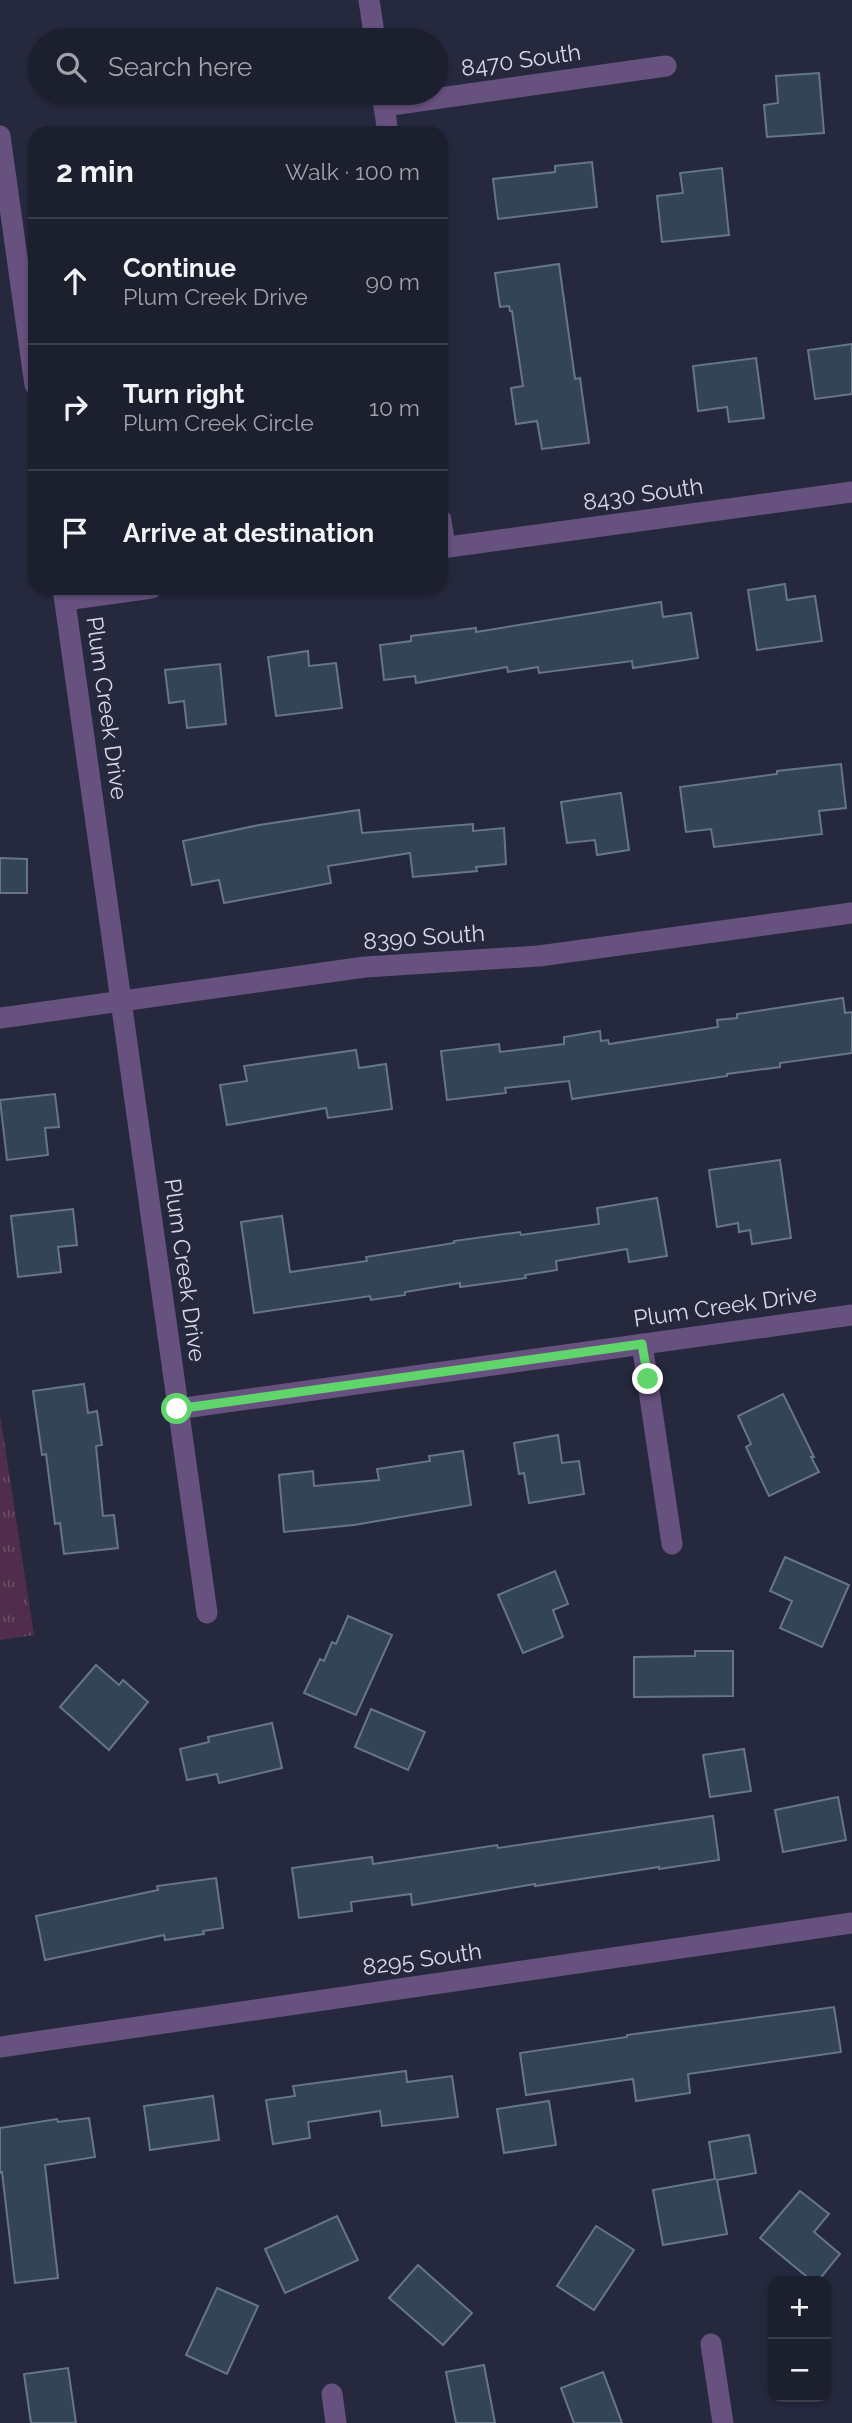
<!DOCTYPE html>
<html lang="en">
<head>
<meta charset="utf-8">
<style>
	:root { --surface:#1c1f2e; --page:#252736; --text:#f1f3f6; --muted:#a0a2aa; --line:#3a3d4a }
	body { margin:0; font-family:Raleway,sans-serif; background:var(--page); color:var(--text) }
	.controls { position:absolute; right:21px; bottom:21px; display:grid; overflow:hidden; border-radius:14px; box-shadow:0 2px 5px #0004 }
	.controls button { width:63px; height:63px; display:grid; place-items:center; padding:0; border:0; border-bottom:2px solid var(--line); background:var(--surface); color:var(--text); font:35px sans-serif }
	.stop { position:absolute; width:21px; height:21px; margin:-16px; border:5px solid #5fd56b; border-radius:50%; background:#fff }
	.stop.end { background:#5fd56b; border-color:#fff; box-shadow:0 2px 7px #0008 }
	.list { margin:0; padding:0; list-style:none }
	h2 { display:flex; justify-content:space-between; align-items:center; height:91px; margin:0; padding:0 28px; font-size:30px }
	h2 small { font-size:23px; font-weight:400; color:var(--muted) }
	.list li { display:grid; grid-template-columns:46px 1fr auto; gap:21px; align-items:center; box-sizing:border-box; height:126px; padding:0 28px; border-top:2px solid var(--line) }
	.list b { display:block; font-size:26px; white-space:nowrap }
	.list p { margin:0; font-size:23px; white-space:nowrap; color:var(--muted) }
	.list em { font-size:23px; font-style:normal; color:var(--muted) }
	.icon { flex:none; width:38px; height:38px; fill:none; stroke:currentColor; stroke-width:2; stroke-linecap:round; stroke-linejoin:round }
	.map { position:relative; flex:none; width:852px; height:2423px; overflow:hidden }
	.search { position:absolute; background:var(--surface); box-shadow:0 2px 5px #0004; left:28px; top:28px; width:420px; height:77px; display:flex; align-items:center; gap:18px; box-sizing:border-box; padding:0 24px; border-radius:38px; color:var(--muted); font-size:26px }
	.panel { position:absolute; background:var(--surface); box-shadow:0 2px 5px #0004; left:28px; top:126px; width:420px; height:469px; border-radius:21px }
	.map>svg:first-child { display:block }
	.park { fill:url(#park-tufts) }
	.building { fill:#334456; stroke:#65768b; stroke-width:2 }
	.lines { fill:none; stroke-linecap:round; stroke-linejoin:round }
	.street { stroke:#67517f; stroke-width:21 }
	.route { stroke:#5fd56b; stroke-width:9 }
	.labels { text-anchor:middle; stroke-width:7; stroke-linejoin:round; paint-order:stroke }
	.street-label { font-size:23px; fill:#d6d8e6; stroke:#26293e }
</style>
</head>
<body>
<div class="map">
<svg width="852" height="2423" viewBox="0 0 852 2423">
	<defs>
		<pattern id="park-tufts" width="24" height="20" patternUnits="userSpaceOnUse" patternTransform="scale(1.75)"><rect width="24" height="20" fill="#512d4c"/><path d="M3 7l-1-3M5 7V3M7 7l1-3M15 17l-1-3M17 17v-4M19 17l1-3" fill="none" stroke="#694b66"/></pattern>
	</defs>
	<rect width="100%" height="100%" fill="#26293e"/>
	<path class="park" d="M0,1415L34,1635L0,1640Z"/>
	<g class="building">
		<path d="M819,73L824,133L767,137L764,105L778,103L776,76Z"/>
		<path d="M592,162L597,207L498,219L493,179L555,172V166Z"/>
		<path d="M722,168L729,235L662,242L657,196L683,193L680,173Z"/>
		<path d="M559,264L575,379L580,378L589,443L542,449L537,421L516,424L511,388L523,386L512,311H510L509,306L500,307L495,273Z"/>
		<path d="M852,344V394L815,399L808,350Z"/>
		<path d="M756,358L764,418L729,422L727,407L698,411L693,366Z"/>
		<path d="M785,584L787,600L815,596L822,641L757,650L748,590Z"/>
		<path d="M661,602L663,617L691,613L698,658L633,668L632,661L539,673L538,667L508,672L507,667L416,683L415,676L384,680L380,645L411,641V636L476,628V632Z"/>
		<path d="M308,651L309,666L336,663L342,708L276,716L268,657Z"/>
		<path d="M220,664L226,724L187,728L184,701L169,703L165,670Z"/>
		<path d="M841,764L846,808L819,811L822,834L714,847L711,829L686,832L680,787L777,774V771Z"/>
		<path d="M621,793L629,850L597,855L595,840L567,843L561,802Z"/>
		<path d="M359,810L362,833L473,824V831L504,828L506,864L476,867L477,871L413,877L410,853L328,866L331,883L224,903L219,880L192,885L183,841L259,825Z"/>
		<path d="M0,858L27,859V893H0Z"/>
		<path d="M843,998L845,1013L852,1012V1053L780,1063V1067L727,1074V1076L572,1099L569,1081L505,1088L506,1093L447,1100L441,1051L499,1044L500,1052L564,1044V1037L600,1031L601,1041L608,1040L609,1044L718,1027L717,1020L737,1018V1014Z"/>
		<path d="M356,1050L359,1068L386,1064L392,1109L328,1118L326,1108L227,1125L220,1085L247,1081L244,1066Z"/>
		<path d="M55,1094L59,1127L45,1128L48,1155L7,1160L0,1100Z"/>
		<path d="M780,1160L791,1238L752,1244L750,1230L739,1232L738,1223L717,1227L709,1170Z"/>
		<path d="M657,1198L667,1256L629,1262L627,1249L556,1261L557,1270L525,1275L526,1278L460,1287V1283L405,1292V1295L371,1300L370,1296L254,1313L241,1222L282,1216L290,1272L367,1261L366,1257L454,1243V1241L520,1232L521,1235L599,1224L597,1208Z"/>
		<path d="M73,1209L77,1245L58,1247L61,1272L18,1277L11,1216Z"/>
		<path d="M84,1384L88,1413L97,1411L102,1445L96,1446L103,1516L114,1515L118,1548L64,1554L60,1523L55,1524L46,1454L42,1455L33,1391Z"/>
		<path d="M783,1394L814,1457H811L819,1472L769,1496L746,1447L751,1444L738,1416Z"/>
		<path d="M558,1435L562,1463L579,1461L584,1494L529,1503L524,1473L519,1474L514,1443Z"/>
		<path d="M463,1451L471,1505L354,1525L284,1532L279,1475L313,1471L314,1486L379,1480L377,1469L430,1461L429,1456Z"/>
		<path d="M785,1557L849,1585L822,1647L780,1628L792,1601L770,1591Z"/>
		<path d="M555,1571L568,1604L553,1610L563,1637L523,1653L498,1595Z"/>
		<path d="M348,1616L392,1635L356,1715L304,1693L320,1659L324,1661L332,1642L336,1644Z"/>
		<path d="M695,1651H733V1696L634,1697V1657L695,1656Z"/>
		<path d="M96,1665L119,1685L123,1680L148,1702L109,1750L60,1707Z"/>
		<path d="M371,1709L425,1732L408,1770L355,1747Z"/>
		<path d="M272,1723L282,1768L219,1783L217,1774L187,1780L180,1749L209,1742L208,1737Z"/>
		<path d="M744,1749L751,1791L710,1797L703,1755Z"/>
		<path d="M838,1797L846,1840L783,1852L775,1810Z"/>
		<path d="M713,1816L719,1860L659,1869V1867L535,1886V1884L412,1905L411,1894L351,1902L352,1911L299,1918L292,1868L372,1857L373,1864L497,1845L498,1848Z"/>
		<path d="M216,1878L223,1928L203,1931L204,1934L165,1940L164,1935L45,1960L36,1916L158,1890L157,1886Z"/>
		<path d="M834,2007L841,2052L688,2074L690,2093L636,2101L633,2079L526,2095L520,2053L627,2037V2035Z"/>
		<path d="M406,2071L407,2082L452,2076L458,2117L382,2126L380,2111L308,2122L310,2138L273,2144L266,2100L295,2096L293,2086Z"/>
		<path d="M213,2096L219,2140L150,2150L144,2106Z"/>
		<path d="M549,2101L556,2145L504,2153L497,2109Z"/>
		<path d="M89,2118L95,2157L45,2165L58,2278L15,2283L2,2172L0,2173V2128L57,2119L58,2122Z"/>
		<path d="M749,2135L756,2173L717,2180L727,2234L663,2245L653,2190L715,2179L709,2142Z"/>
		<path d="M800,2191L829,2214L814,2232L840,2254L818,2281H812L760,2238Z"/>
		<path d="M337,2216L358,2260L285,2293L265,2249Z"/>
		<path d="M596,2226L634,2250L594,2310L557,2286Z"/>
		<path d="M418,2265L472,2313L443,2345L389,2298Z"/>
		<path d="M217,2288L258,2306L227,2374L186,2355Z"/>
		<path d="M484,2365L495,2423H456L446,2372Z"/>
		<path d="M68,2368L76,2423H31L24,2374Z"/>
		<path d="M603,2372L622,2423H574L561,2388Z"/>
	</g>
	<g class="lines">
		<g class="street">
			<path d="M369,0L375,40"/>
			<path d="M382,93L388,133"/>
			<path d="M384,106L666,66"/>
			<path d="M0,136L35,385"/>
			<path d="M441,520L445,548"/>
			<path d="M441,548L852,492"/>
			<path d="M63,588L207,1613"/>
			<path d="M65,600L152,588"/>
			<path d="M0,1018L365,967L539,956L852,913"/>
			<path d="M642,1344L672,1544"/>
			<path d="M177,1409L852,1315"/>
			<path d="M0,2047L852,1923"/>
			<path d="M711,2344L723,2423"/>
			<path d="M332,2394L336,2423"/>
		</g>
	</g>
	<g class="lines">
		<path class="route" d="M177,1409L642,1344L648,1379"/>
	</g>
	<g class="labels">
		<g class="street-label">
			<text transform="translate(521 60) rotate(-8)" y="8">8470 South</text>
			<text transform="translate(643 494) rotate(-8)" y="8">8430 South</text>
			<text transform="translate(107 708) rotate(82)" y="8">Plum Creek Drive</text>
			<text transform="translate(424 937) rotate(-4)" y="8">8390 South</text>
			<text transform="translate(185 1270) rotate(82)" y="8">Plum Creek Drive</text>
			<text transform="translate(725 1306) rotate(-8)" y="8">Plum Creek Drive</text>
			<text transform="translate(422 1959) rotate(-8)" y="8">8295 South</text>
		</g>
	</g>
</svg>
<div class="controls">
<button>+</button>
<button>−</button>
</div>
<div class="stop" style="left:177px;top:1409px"></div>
<div class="stop end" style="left:648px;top:1379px"></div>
<div class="search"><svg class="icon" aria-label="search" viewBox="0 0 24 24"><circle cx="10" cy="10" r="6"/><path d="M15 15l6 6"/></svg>Search here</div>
<section class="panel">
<h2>2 min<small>Walk · 100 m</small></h2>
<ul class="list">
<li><svg class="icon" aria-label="ahead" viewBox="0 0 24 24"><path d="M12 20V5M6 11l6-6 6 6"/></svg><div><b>Continue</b><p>Plum Creek Drive</p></div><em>90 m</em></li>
<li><svg class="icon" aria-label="right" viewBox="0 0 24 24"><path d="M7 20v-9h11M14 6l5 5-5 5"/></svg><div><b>Turn right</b><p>Plum Creek Circle</p></div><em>10 m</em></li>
<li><svg class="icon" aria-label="arrive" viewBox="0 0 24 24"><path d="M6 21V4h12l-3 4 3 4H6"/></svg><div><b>Arrive at destination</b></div></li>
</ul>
</section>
</div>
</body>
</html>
